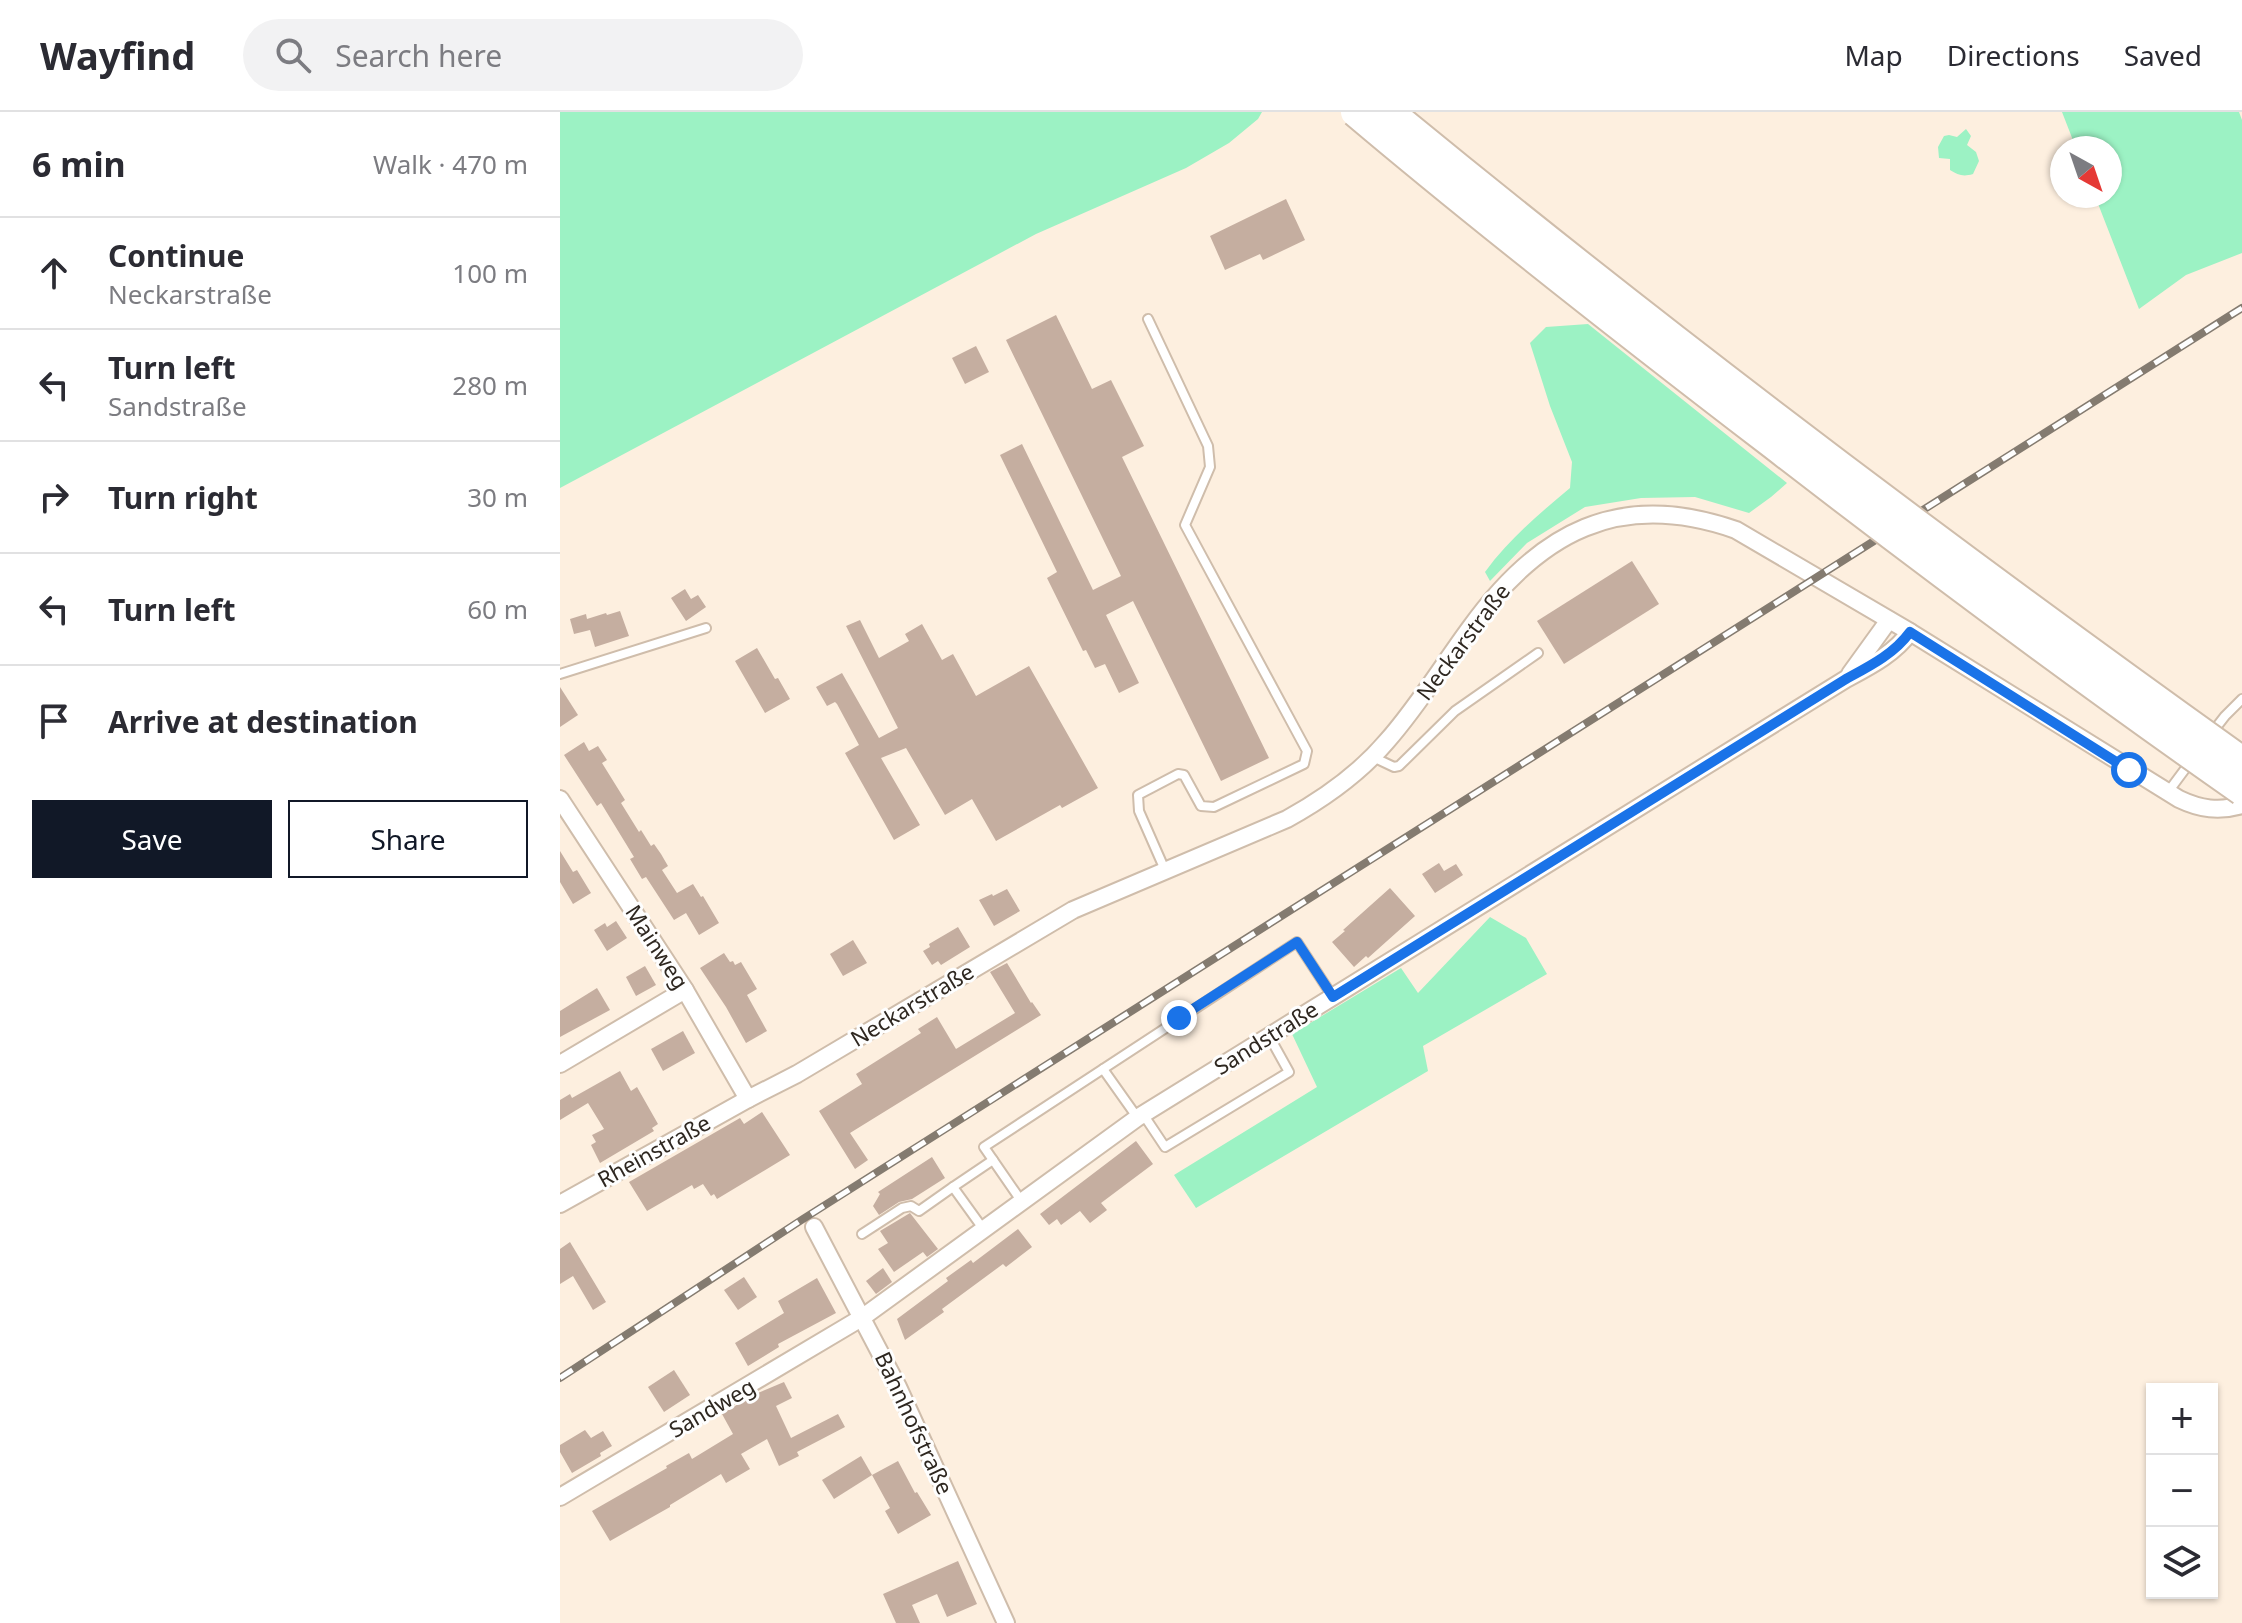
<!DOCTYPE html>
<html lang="en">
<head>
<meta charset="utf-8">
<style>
	:root { --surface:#fff; --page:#f2f2f3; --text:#2b2b33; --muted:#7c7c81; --line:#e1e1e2; --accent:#111827 }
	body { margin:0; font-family:"Noto Sans",sans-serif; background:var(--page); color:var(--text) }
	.controls { position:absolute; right:24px; bottom:24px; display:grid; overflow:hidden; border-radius:0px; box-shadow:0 2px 6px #0004 }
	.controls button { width:72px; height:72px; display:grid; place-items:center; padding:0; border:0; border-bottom:2px solid var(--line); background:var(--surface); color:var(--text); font:40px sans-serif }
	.compass { position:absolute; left:1490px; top:24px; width:72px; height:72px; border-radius:50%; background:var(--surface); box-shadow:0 2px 6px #0004; rotate:140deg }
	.stop { position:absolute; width:24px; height:24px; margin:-18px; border:6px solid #1a73e8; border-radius:50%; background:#fff }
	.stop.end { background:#1a73e8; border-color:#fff; box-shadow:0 2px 8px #0008 }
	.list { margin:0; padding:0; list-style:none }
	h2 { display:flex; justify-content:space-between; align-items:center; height:104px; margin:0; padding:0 32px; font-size:34px }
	h2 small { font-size:26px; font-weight:400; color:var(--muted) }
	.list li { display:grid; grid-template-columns:52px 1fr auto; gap:24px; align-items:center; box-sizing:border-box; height:112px; padding:0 32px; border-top:2px solid var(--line) }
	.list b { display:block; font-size:30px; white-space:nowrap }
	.list p { margin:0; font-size:26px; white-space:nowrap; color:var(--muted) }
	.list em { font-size:26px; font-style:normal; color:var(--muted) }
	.actions { display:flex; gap:16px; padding:24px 32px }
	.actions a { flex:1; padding:18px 0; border:2px solid var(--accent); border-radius:0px; text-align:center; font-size:28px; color:var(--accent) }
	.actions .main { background:var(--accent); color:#fff }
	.icon { flex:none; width:44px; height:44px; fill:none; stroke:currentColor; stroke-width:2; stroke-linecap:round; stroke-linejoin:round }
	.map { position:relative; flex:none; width:1682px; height:1511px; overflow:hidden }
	header { display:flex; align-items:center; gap:48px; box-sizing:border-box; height:112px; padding:0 40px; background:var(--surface); border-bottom:2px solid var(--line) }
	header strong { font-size:38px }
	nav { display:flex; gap:44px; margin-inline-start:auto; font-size:28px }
	.search { width:560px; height:72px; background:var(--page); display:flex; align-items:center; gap:20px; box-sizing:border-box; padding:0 28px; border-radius:44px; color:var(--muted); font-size:30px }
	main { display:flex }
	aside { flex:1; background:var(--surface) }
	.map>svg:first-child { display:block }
	.green { fill:#9cf2c4 }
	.building { fill:#c5aea0 }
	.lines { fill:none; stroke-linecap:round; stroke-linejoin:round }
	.lane-casing { stroke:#cfbdab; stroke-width:12 }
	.street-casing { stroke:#cfbdab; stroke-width:20 }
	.lane { stroke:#fff; stroke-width:8 }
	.street { stroke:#fff; stroke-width:16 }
	.rail-casing { stroke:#847b70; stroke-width:8 }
	.rail { stroke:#fefefe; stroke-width:5; stroke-dasharray:15; stroke-linecap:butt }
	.highway-bridge-casing { stroke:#cfbdab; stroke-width:32; stroke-linecap:butt }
	.highway-bridge { stroke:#fff; stroke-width:28 }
	.route { stroke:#1a73e8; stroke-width:10 }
	.labels { text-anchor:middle; stroke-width:6; stroke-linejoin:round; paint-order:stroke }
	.street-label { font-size:22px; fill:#2e2720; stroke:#fefefe }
</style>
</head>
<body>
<header>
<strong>Wayfind</strong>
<div class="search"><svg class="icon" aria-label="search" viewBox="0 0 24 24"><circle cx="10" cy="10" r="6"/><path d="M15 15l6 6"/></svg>Search here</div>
<nav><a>Map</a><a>Directions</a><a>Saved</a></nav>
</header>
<main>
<aside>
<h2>6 min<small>Walk · 470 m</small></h2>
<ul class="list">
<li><svg class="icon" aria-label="ahead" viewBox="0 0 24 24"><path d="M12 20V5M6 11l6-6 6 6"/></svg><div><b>Continue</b><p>Neckarstraße</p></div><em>100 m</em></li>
<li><svg class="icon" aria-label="left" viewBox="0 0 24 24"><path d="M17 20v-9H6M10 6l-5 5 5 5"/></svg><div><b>Turn left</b><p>Sandstraße</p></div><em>280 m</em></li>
<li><svg class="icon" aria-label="right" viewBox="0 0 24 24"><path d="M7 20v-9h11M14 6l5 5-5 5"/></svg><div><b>Turn right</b></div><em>30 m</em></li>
<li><svg class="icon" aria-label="left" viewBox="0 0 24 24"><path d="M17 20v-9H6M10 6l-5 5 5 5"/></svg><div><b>Turn left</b></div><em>60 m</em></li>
<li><svg class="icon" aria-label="arrive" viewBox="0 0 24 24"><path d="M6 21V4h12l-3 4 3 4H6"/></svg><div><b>Arrive at destination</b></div></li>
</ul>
<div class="actions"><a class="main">Save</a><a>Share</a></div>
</aside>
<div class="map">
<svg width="1682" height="1511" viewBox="0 0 1682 1511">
	<rect width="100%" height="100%" fill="#fdefdf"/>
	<g class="green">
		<path d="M0,0H702L698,7L669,31L626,56L476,122L0,376Z"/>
		<path d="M1502,0H1679L1682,8V141L1626,163L1579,197L1535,84H1550V36H1516Z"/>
		<path d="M1406,17L1411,24L1407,33L1416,40L1419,49L1413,62C1403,65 1398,63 1390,58V47L1379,46L1378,35L1384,24L1389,23L1397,25Z"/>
		<path d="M1028,212L1227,371L1211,385L1189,401L1135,385L1081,386L1025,395L967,431L930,469L925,460C949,427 979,402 1010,376L1012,350L990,294L970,231L986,215Z"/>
		<path d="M930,805L966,826L987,862L863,934L868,959L636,1096L614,1063L757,975L732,922L841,856L858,881Z"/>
	</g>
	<g class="building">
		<path d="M726,87L745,128L703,148L700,142L665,158L650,124Z"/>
		<path d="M496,203L532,277L551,268L584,334L562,345L709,646L661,669L573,489L546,503L579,571L559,581L545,552L535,556L526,538L523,539L487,466L497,460L440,343L462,332L533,478L561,464L446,228Z"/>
		<path d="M416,234L429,260L405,272L392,246Z"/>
		<path d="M1072,449L1099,492L1004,552L977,509Z"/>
		<path d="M125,477L131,487L138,483L146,495L126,509L111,486Z"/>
		<path d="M60,499L69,524L35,535L30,518L14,522L10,507L26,502L27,507L46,501L47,503Z"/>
		<path d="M300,508L319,546L349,529L345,522L362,512L382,548L393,542L416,584L469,554L538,676L502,696L500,693L436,729L412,687L385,703L346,636L321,646L360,713L334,728L285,641L299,633L277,592L275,590L267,594L256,575L282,561L319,626L338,616L286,514Z"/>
		<path d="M197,536L215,567L218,566L230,587L205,601L175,549Z"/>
		<path d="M0,575L18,603L0,615Z"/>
		<path d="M24,630L29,639L38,634L47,648L42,651L65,688L61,691L79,720L81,718L91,734L94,732L101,742L108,754L102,758L117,781L133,772L141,785L143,784L159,811L139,823L126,801L114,808L86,765L82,767L70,747L74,745L41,691L37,694L4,643Z"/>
		<path d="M0,739L13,760L17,758L31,781L13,792L0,770Z"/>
		<path d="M879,751L884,759L896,752L903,763L875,781L862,762Z"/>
		<path d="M830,776L855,804L808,846L806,844L794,855L772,830L785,819L783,818Z"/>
		<path d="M447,777L460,799L434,814L419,788L432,782L433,784Z"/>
		<path d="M56,809L67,826L47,839L34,818L45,811L47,815Z"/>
		<path d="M398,815L410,835L381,853L378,849L372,853L363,839L370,835L369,832Z"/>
		<path d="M293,828L307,851L283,864L270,842Z"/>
		<path d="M164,841L170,850L173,849L175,853L181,850L197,877L187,883L207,919L186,931L166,895L140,856Z"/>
		<path d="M447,851L471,891L472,890L481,903L290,1021L308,1048L295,1057L259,999L302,972L296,962L361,921L358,917L377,905L396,937L455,901L430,860Z"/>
		<path d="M85,854L96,873L76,884L66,865Z"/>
		<path d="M37,876L50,898L0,925V899Z"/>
		<path d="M123,919L135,941L103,959L91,937Z"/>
		<path d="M60,959L71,979L77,975L98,1012L92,1016L94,1019L40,1051L31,1033L36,1030L32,1023L44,1017L28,991L0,1008V988L10,982L12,986Z"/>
		<path d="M202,1000L230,1043L157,1087L154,1082L151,1084L143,1072L134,1077L132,1073L87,1099L69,1070L180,1006L184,1012Z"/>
		<path d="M576,1029L593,1052L541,1091L547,1098L530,1111L520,1099L501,1113L497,1107L489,1113L480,1102Z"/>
		<path d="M372,1045L385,1066L352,1087L339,1090L319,1103L313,1094L320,1082L318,1080Z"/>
		<path d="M350,1101L378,1137L367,1145L363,1140L334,1160L318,1137L328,1131L320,1119Z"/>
		<path d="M458,1117L472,1135L446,1155L443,1152L382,1197L384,1200L345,1228L337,1207L388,1169L386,1166L411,1148L413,1151Z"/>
		<path d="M10,1130L46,1190L33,1198L13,1164L0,1172V1137Z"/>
		<path d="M323,1156L332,1170L316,1182L306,1169Z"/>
		<path d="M184,1165L197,1185L178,1198L164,1178Z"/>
		<path d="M257,1166L276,1201L218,1232L219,1235L188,1254L175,1231L224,1201L218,1189Z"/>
		<path d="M114,1258L130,1283L104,1300L88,1275Z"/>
		<path d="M224,1270L232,1286L216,1294L231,1326L278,1302L285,1315L237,1340L239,1344L219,1354L207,1327L181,1342L190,1357L166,1371L161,1362L110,1393V1395L50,1429L32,1399L107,1356L106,1354L129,1341L132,1347L173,1322L162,1302L193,1283Z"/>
		<path d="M25,1318L31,1326L43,1319L52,1334L40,1341L41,1344L12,1361L0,1340V1333Z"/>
		<path d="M301,1344L312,1363L274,1387L262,1368Z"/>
		<path d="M338,1349L355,1381L357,1380L371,1403L338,1422L325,1399L330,1396L312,1363Z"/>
		<path d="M398,1449L417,1492L387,1505L377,1482L352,1493L360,1511H336L323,1482Z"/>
	</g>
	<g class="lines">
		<defs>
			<g id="lane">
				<path d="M588,207L648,334L650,355L625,413L747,639L744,652L654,695L641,694L624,663L618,662L578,683L579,699L605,758"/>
				<path d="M0,562L146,516"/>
				<path d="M1651,622L1665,604L1682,587"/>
				<path d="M813,645L834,655L839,654L895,599L978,541"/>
				<path d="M1608,680L1631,649"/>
				<path d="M543,957L737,830L773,885"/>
				<path d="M583,1002L605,1035L729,960L709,924"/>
				<path d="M462,1090L424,1035L543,957L577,1005"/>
				<path d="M424,1118L393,1075L433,1048"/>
				<path d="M302,1122L342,1096L351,1094L359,1099L393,1075"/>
			</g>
			<g id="street">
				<path d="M1290,562L1329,508"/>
				<path d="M0,687L125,878L188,987"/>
				<path d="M0,952L125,878"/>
				<path d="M0,1092L188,987L237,962L513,798L727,707C765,686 799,662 827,629C858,594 882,554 910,516C979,420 1059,377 1176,418L1350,520L1619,687C1640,697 1659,700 1682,693"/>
				<path d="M254,1115L338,1275L446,1511"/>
				<path d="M0,1385L303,1205L577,1006L1286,567C1310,554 1334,542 1350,520"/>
			</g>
		</defs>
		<use href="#lane" class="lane-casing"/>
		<use href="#street" class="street-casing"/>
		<use href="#lane" class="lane"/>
		<use href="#street" class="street"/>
		<defs>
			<path id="rail" d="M0,1266L243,1107L1682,196"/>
		</defs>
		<use href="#rail" class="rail-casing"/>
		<use href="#rail" class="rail"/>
		<defs>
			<g id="highway-bridge">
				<path d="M795,0C930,114 1070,223 1211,331C1365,450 1522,567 1682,679"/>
				<path d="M830,0C1106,227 1391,441 1682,649"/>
			</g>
		</defs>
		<use href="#highway-bridge" class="highway-bridge-casing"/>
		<use href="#highway-bridge" class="highway-bridge"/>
	</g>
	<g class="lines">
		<path class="route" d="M619,906L737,830L773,885L1286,567C1310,554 1334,542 1350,520L1569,658"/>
	</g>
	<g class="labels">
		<g class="street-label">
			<text transform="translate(903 530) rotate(-53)" y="8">Neckarstraße</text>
			<text transform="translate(97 835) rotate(57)" y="8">Mainweg</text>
			<text transform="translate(352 893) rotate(-31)" y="8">Neckarstraße</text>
			<text transform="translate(706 926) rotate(-32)" y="8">Sandstraße</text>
			<text transform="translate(94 1039) rotate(-29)" y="8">Rheinstraße</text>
			<text transform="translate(152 1296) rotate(-30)" y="8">Sandweg</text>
			<text transform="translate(354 1311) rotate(65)" y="8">Bahnhofstraße</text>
		</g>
	</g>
</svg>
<div class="controls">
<button>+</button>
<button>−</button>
<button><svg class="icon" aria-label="layers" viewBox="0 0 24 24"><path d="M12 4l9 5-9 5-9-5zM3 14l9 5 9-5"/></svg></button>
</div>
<svg class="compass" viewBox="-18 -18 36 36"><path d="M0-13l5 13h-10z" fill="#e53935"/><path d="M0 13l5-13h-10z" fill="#7c7c81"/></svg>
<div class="stop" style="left:1569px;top:658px"></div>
<div class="stop end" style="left:619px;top:906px"></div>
</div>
</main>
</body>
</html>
